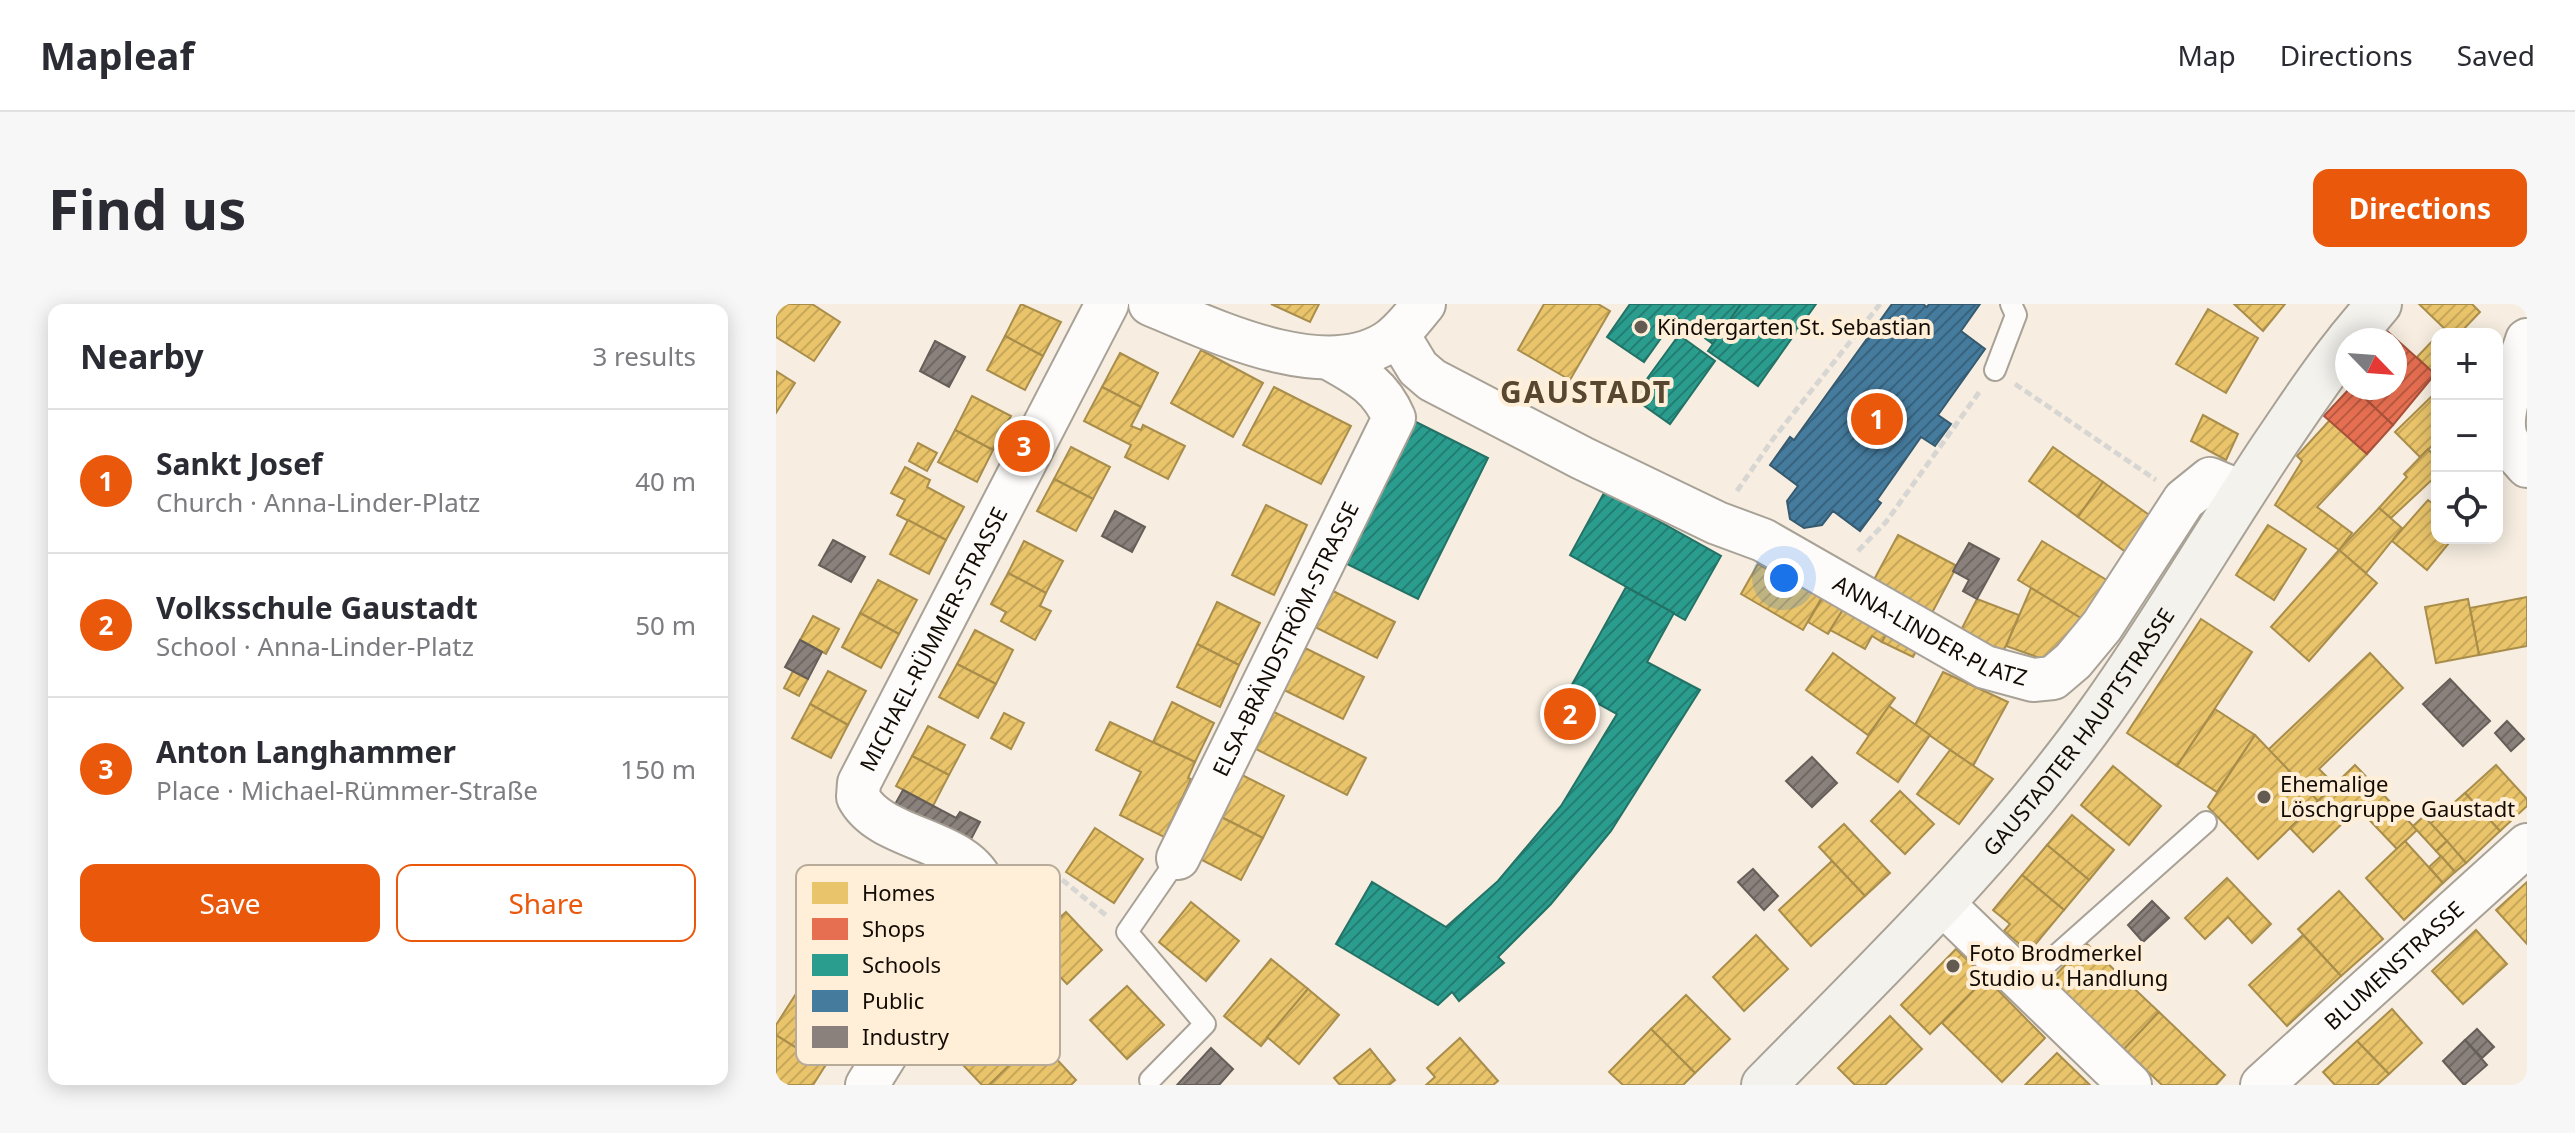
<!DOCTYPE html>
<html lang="en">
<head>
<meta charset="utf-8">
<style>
	:root { --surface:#fff; --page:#f7f7f7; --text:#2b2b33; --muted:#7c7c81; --line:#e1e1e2; --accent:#ea580c }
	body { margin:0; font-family:"Noto Sans",sans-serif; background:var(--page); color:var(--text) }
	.controls { position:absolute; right:24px; top:24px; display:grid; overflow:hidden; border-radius:16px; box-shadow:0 4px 20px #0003 }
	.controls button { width:72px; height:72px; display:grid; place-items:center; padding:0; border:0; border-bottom:2px solid var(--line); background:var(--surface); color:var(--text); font:40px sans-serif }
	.compass { position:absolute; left:1559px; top:24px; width:72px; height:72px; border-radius:50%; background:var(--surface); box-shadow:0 4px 20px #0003; rotate:115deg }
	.you { position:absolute; left:1008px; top:274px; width:28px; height:28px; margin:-20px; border:6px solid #fff; border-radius:50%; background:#1a73e8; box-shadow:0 0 0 12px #1a73e833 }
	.badge { display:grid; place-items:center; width:52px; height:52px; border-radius:50%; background:var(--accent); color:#fff; font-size:26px; font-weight:700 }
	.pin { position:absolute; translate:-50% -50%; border:4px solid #fff; box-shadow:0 2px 8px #0006 }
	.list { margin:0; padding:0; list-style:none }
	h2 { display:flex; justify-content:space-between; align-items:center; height:104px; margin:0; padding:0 32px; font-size:34px }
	h2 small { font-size:26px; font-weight:400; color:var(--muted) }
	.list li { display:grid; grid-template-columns:52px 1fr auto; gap:24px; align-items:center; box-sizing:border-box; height:144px; padding:0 32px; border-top:2px solid var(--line) }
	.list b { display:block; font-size:30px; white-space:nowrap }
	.list p { margin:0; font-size:26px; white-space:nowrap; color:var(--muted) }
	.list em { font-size:26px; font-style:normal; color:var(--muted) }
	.actions { display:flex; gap:16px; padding:24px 32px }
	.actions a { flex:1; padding:18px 0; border:2px solid var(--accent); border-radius:16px; text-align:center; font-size:28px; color:var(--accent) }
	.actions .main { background:var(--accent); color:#fff }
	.icon { flex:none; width:44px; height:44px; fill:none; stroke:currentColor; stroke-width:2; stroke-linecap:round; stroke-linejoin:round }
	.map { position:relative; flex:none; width:1751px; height:781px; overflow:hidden; border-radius:16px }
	header { display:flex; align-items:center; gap:48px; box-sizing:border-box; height:112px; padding:0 40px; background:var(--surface); border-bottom:2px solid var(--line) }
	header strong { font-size:38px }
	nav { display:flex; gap:44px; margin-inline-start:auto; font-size:28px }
	.intro { display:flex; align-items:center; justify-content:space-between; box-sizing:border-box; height:192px; padding:0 48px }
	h1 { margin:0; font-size:56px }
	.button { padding:20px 36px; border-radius:16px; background:var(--accent); color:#fff; font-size:28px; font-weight:700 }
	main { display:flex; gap:48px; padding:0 48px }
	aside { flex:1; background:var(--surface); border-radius:16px; box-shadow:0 4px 20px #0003 }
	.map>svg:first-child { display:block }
	.homes { fill:url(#homes-hatch); stroke:#a98d4b; stroke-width:2 }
	.shops { fill:url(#shops-hatch); stroke:#a7513a; stroke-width:2 }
	.schools { fill:url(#schools-hatch); stroke:#237265; stroke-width:2 }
	.public { fill:url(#public-hatch); stroke:#365a6f; stroke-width:2 }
	.industry { fill:url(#industry-hatch); stroke:#665e58; stroke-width:2 }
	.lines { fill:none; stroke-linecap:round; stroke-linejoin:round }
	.lane-casing { stroke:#a8a196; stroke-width:24 }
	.street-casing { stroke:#a8a196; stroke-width:46 }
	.secondary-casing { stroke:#a8a196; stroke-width:48 }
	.path { stroke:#d8d6d3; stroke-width:5; stroke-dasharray:8 4; stroke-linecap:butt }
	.lane { stroke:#fefcfa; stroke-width:20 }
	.street { stroke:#fefcfa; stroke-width:42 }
	.secondary { stroke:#f4f2ed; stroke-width:44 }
	.poi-dot { fill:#635b51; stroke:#ffefd9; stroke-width:3 }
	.labels { text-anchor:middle; stroke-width:8; stroke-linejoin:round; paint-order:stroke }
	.poi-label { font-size:22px; fill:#130c04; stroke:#ffefd9; text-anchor:start }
	.street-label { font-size:22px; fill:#130c04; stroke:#ffefd9 }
	.district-label { font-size:30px; font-weight:bold; letter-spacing:2px; fill:#574730; stroke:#ffefd9 }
	.key { fill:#ffefd9; stroke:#b8ab99; stroke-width:2 }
	.key-label { font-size:22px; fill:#130c04 }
</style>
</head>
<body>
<header>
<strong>Mapleaf</strong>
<nav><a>Map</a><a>Directions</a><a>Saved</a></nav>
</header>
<div class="intro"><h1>Find us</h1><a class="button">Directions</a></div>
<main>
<aside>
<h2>Nearby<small>3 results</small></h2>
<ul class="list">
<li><span class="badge">1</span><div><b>Sankt Josef</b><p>Church · Anna-Linder-Platz</p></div><em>40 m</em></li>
<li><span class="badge">2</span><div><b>Volksschule Gaustadt</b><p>School · Anna-Linder-Platz</p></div><em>50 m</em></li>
<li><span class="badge">3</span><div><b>Anton Langhammer</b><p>Place · Michael-Rümmer-Straße</p></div><em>150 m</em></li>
</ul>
<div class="actions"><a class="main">Save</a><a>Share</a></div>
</aside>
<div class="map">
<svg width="1751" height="781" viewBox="0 0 1751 781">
	<defs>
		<pattern id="homes-hatch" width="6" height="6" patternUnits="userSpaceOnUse" patternTransform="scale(2)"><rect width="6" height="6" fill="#e9c46a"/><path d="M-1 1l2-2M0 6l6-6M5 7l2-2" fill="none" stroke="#c7a75a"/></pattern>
		<pattern id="shops-hatch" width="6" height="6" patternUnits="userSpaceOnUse" patternTransform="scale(2)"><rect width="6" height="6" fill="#e76f51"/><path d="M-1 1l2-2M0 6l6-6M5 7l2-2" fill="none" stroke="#ba5a41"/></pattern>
		<pattern id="schools-hatch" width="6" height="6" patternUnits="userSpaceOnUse" patternTransform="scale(2)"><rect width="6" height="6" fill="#2a9d8f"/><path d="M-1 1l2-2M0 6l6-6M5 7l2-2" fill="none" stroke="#237e73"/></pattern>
		<pattern id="public-hatch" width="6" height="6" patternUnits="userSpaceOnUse" patternTransform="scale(2)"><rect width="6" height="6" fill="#457b9d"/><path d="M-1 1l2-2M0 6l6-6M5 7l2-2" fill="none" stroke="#38637e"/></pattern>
		<pattern id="industry-hatch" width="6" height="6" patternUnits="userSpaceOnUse" patternTransform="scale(2)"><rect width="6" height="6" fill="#8a817c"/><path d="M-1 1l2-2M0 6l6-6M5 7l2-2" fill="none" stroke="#706863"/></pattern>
	</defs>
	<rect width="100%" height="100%" fill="#f7eee1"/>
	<g class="homes">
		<path d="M4,0H36L64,18L38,57L0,33V6Z"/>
		<path d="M245,0L285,18L267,52L229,32Z"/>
		<path d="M495,0H543L534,18Z"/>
		<path d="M768,0H822L834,7L794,76L742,46Z"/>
		<path d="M1458,0H1509L1487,27Z"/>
		<path d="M1643,0H1696L1704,8L1683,30H1674Z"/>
		<path d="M1432,5L1482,34L1450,89L1400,60Z"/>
		<path d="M229,32L267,52L249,86L211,66Z"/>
		<path d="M1661,32V73L1641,53Z"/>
		<path d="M425,46L487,79L457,133L395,99Z"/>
		<path d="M344,49L382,69L365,103L326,83Z"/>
		<path d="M0,67L19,79L0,109Z"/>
		<path d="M326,83L365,103L355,122L365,126L367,121L409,142L392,175L349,153L355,141L308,117Z"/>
		<path d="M498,83L575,122L545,180L467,141Z"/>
		<path d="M1661,87V137L1644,153L1619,128Z"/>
		<path d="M196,92L235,112L217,146L179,126Z"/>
		<path d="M1427,111L1462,130L1450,156L1415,137Z"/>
		<path d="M1554,116L1591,150L1541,203L1576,229L1563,246L1499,201L1526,157L1521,152Z"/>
		<path d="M179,126L217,146L201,178L162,158Z"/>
		<path d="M142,139L161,149L151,167L133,157Z"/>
		<path d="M295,143L334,163L317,195L278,175Z"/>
		<path d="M1277,143L1327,178L1302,213L1253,177Z"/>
		<path d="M1652,145L1661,155V171L1615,214L1603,204L1631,173L1628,170Z"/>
		<path d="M129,163L154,176L151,183L188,203L170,236L121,211L129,196L115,189Z"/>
		<path d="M278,175L317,195L300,227L261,207Z"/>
		<path d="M1327,178L1376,213L1351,249L1302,213Z"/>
		<path d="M1652,196L1661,203V234H1677L1651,266L1616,237Z"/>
		<path d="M490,201L531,221L498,291L456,271Z"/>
		<path d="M1603,204L1626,224L1590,269L1563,246Z"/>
		<path d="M132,216L170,236L153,270L114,250Z"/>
		<path d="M1492,221L1530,245L1498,296L1460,271Z"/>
		<path d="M1122,231L1181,262L1150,320L1093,285Z"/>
		<path d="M248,237L287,257L270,289L232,269Z"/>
		<path d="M1266,237L1334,278L1308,316L1242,276Z"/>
		<path d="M1563,246L1601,279L1533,357L1495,323Z"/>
		<path d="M1007,255L1053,281L1027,326L965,290L982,260L999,270Z"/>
		<path d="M232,269L270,289L264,302L275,307L259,336L225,317L230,308L215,300Z"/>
		<path d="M102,276L141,296L123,330L84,309Z"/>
		<path d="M1255,284L1308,316L1278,359L1230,342Z"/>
		<path d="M557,287L619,318L601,354L539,323Z"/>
		<path d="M1050,288L1070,301L1052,330L1032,318Z"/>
		<path d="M1751,293V342L1703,351L1694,304Z"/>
		<path d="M1201,295L1243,311L1226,351L1182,332Z"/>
		<path d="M1692,295L1703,351L1660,359L1649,303Z"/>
		<path d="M441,298L484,319L463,361L421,340Z"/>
		<path d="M1070,301L1117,318L1106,338L1096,332L1089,345L1054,326Z"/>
		<path d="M84,309L123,330L105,364L66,343Z"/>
		<path d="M37,312L63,325L50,350L24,336Z"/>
		<path d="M1425,315L1476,348L1401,462L1351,429Z"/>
		<path d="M1117,318L1147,335L1137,353L1106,338Z"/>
		<path d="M199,326L237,346L220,380L181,360Z"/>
		<path d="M421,340L463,361L444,403L401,383Z"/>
		<path d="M529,344L588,373L567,415L508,386Z"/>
		<path d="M1057,349L1119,394L1092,431L1030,386Z"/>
		<path d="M1594,349L1627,384L1543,465L1558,480L1542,497L1492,446Z"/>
		<path d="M181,360L220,380L202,414L163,393Z"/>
		<path d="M17,367L32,375L23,392L8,384Z"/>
		<path d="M52,367L90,387L72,421L34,400Z"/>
		<path d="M1167,368L1232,398L1197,462L1139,421Z"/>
		<path d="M396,398L438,419L419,458L377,438Z"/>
		<path d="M34,400L72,421L55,454L16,434Z"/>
		<path d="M1113,402L1154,431L1122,478L1081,449Z"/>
		<path d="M1439,405L1479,431L1441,488L1401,462Z"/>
		<path d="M498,408L590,454L571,491L480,445Z"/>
		<path d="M228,409L248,419L235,445L215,434Z"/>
		<path d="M334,418L419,458L412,474L415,475L388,533L344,511L365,468L320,446Z"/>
		<path d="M152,422L189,441L173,471L136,452Z"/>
		<path d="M1479,431L1542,497L1482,555L1432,503Z"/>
		<path d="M1174,446L1217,475L1183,520L1141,490Z"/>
		<path d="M136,452L173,471L157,502L120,482Z"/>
		<path d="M1579,461L1641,526L1621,545L1582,504L1537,548L1514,524Z"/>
		<path d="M1720,461L1751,495V502L1724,527L1689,489Z"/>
		<path d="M1337,462L1385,502L1353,541L1305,501Z"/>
		<path d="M466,471L508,492L487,534L445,513Z"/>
		<path d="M1124,487L1158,520L1129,550L1095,517Z"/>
		<path d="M1689,489L1724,527L1690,559L1654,520Z"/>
		<path d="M1296,511L1338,546L1313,576L1271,541Z"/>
		<path d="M1648,512L1671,537L1660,547L1637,522Z"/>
		<path d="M445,513L487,534L465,576L424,555Z"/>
		<path d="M1068,520L1114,569L1089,592L1043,543Z"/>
		<path d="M319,524L367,555L338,599L290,568Z"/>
		<path d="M1629,537L1667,579L1628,616L1590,574Z"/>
		<path d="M1671,537L1690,559L1679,568L1660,547Z"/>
		<path d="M1271,541L1313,576L1288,606L1246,571Z"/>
		<path d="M1665,552L1679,568L1667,579L1653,563Z"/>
		<path d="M1056,557L1089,592L1035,642L1003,606Z"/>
		<path d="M1246,571L1288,606L1253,648L1228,627L1234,620L1217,606Z"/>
		<path d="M1451,574L1495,620L1476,639L1452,613L1429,635L1409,614Z"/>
		<path d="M1751,578V640L1720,606Z"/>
		<path d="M1563,587L1607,635L1565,672L1522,625Z"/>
		<path d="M415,598L463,637L430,677L383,638Z"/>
		<path d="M290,608L326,646L291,680L254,641Z"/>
		<path d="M1700,626L1731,660L1687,700L1656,667Z"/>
		<path d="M980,631L1012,665L968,707L937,673Z"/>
		<path d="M1527,631L1565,672L1511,722L1473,681Z"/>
		<path d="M1310,639L1383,708L1348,745L1275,676Z"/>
		<path d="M1180,645L1210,674L1154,730L1125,701Z"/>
		<path d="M495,655L532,685L485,742L448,712Z"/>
		<path d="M41,657L94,691L49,762L0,731V721Z"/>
		<path d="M1210,674L1269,734L1226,778L1166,719Z"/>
		<path d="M351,682L388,721L351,755L314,716Z"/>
		<path d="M532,685L563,711L523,760L491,733Z"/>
		<path d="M910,691L954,735L919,769L875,725Z"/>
		<path d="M218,695L258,738L213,781H206L169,742Z"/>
		<path d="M1616,705L1646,739L1613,770L1581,737Z"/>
		<path d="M1383,708L1449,771L1440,781H1386L1348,745Z"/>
		<path d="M1114,712L1146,745L1109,781H1079L1062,764Z"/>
		<path d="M875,725L919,769L907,781H847L833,768Z"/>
		<path d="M0,731L49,762L37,781H0Z"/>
		<path d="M261,734L300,776L295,781H213Z"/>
		<path d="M684,734L722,777L717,781H650L659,773L651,764Z"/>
		<path d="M1581,737L1613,770L1601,781H1559L1547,768Z"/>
		<path d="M594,745L619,776L613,781H564L558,774Z"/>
		<path d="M1281,749L1314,781H1249Z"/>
	</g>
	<g class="shops">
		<path d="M1611,27L1659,70L1617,121L1578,84H1619V36H1603Z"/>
		<path d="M1574,84H1578L1617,121L1591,150L1548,112Z"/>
	</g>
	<g class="schools">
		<path d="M854,0H965L937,40L900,13L868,58L831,33Z"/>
		<path d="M965,0H1040L982,82L932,47Z"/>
		<path d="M903,31L939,57L894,120L857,94Z"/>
		<path d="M636,116L712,154L642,295L565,257Z"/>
		<path d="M829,187L945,252L909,316L794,251Z"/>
		<path d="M850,283L898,309L871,358L924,386L835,527L775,600L722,653L728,659L683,697L676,688L662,701L560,640L596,578L670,623L722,577L785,502L841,410L794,384Z"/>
	</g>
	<path class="public" d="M1116,0H1147L1151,3L1153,0H1204L1185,27L1209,45L1162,111L1175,120L1159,142L1145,133L1101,196L1105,199L1084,227L1057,207L1046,221L1028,224L1014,215L1011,197L1022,182L994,161L1014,133L1018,136Z"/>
	<g class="industry">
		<path d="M159,37L189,53L173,83L144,67Z"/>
		<path d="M339,207L369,223L356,248L326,232Z"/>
		<path d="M57,236L89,253L75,278L43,261Z"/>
		<path d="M1193,239L1223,255L1201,295L1187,287L1193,276L1177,267Z"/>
		<path d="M24,336L46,348L32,375L9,363Z"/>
		<path d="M1674,375L1714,417L1687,442L1647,400Z"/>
		<path d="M1731,417L1748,435L1735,447L1719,429Z"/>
		<path d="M1036,453L1061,479L1036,503L1010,477Z"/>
		<path d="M127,486L180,514L184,508L204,518L192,541L118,502Z"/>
		<path d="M977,565L1002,592L988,606L962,578Z"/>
		<path d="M1376,597L1393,614L1367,638L1352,621Z"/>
		<path d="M1701,725L1718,743L1706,754L1689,736Z"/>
		<path d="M1689,736L1711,761L1688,781L1667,757Z"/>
		<path d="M435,744L457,765L443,781H401Z"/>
	</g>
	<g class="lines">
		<defs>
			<g id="lane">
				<path d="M1219,66L1240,11L1235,0"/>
				<path d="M1248,680L1430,518"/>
				<path d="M374,776L429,720L351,628L402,554"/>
			</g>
			<g id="street">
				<path d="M374,0C437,26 545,79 610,39C625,30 636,14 648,0"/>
				<path id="s1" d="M622,31L642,64L656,76L806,154L941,219L987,236L1209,363L1257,376L1277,374L1297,357L1326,322L1408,196L1434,175L1467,189"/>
				<path d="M1751,36C1743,62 1723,104 1729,130C1732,143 1743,152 1751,162"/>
				<path id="s2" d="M402,554L618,114C604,81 583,71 553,54"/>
				<path d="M1167,600L1354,781"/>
				<path id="s3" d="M91,781L205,597L208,583C192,534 105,538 82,493L83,479L331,0"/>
				<path id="s4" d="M1486,781L1751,541"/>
			</g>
			<g id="secondary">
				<path d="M1573,36L1603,0"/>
				<path id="s5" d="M988,781C1106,661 1227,545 1325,407C1386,322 1439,230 1497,143C1521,108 1544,72 1571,39"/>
			</g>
		</defs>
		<use href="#lane" class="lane-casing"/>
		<use href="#street" class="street-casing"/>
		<use href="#secondary" class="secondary-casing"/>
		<g class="path">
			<path d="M1239,80L1380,176"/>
			<path d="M961,187L997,135L1104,0"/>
			<path d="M1082,247L1110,218L1204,87"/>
			<path d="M243,574L267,589L279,570L332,613"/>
		</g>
		<use href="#lane" class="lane"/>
		<use href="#street" class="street"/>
		<use href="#secondary" class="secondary"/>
	</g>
	<g class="poi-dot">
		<circle cx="865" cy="23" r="8"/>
		<circle cx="1488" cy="493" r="8"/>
		<circle cx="1177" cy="662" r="8"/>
	</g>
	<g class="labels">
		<g class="poi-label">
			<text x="881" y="31">Kindergarten St. Sebastian</text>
			<text x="1504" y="488">Ehemalige<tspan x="1504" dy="25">Löschgruppe Gaustadt</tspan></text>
			<text x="1193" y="657">Foto Brodmerkel<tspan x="1193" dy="25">Studio u. Handlung</tspan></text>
		</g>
		<g class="street-label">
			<text dy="8" stroke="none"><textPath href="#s1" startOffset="616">ANNA-LINDER-PLATZ</textPath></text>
			<text dy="8" stroke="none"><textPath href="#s3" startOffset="566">MICHAEL-RÜMMER-STRASSE</textPath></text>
			<text dy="8" stroke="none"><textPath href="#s2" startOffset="244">ELSA-BRÄNDSTRÖM-STRASSE</textPath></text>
			<text dy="8" stroke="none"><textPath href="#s5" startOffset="474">GAUSTADTER HAUPTSTRASSE</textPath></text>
			<text dy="8" stroke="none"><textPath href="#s4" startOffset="178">BLUMENSTRASSE</textPath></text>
		</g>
		<g class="district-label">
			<text x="810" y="99">GAUSTADT</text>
		</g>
	</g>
	<rect x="20" y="561" width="264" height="200" rx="12" class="key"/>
	<rect x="36" y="578" width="36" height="22" fill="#e9c46a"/>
	<rect x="36" y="614" width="36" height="22" fill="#e76f51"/>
	<rect x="36" y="650" width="36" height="22" fill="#2a9d8f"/>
	<rect x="36" y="686" width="36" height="22" fill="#457b9d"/>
	<rect x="36" y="722" width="36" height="22" fill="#8a817c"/>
	<g class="key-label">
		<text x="86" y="597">Homes</text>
		<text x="86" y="633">Shops</text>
		<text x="86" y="669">Schools</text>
		<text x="86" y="705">Public</text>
		<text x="86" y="741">Industry</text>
	</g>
</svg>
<div class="controls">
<button>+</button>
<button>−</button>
<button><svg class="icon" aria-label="locate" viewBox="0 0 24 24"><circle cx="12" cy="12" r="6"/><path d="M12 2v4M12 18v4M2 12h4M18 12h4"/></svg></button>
</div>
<svg class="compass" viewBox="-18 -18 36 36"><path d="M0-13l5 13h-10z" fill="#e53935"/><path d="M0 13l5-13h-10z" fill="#7c7c81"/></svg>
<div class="you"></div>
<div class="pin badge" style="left:1101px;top:115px">1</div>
<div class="pin badge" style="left:794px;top:410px">2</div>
<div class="pin badge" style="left:248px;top:142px">3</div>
</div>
</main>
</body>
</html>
